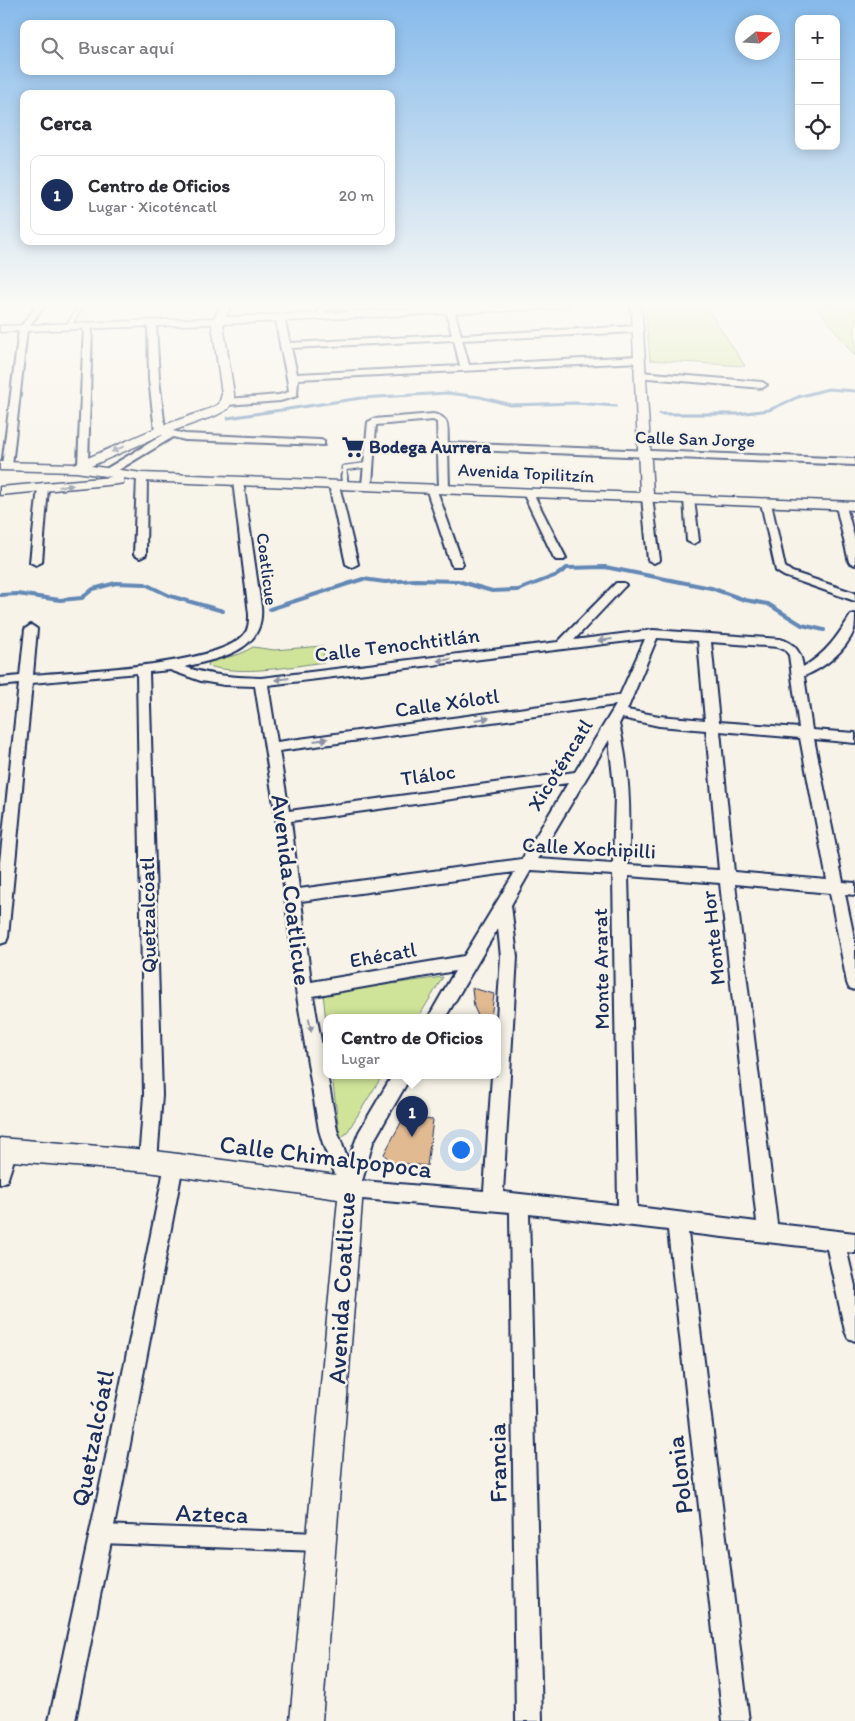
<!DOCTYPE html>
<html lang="es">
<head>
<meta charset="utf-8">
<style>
	:root { --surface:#fff; --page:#f2f2f3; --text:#2b2b33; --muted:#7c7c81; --line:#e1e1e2; --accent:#1b2f5e }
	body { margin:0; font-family:Itim,sans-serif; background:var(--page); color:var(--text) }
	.controls { position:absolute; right:15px; top:15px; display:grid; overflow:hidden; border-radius:10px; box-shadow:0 2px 12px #0003 }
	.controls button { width:45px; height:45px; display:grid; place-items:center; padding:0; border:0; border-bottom:1px solid var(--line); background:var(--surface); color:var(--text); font:25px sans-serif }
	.compass { position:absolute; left:735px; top:15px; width:45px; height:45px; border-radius:50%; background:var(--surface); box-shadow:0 2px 12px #0003; rotate:72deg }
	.you { position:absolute; left:460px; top:1149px; width:18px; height:18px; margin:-12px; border:4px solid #fff; border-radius:50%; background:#1a73e8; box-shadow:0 0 0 8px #1a73e833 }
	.badge { display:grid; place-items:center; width:32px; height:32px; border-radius:50%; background:var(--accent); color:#fff; font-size:16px; font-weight:700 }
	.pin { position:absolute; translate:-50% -41px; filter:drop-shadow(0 1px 2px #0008) }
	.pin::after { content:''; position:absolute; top:26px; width:18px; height:15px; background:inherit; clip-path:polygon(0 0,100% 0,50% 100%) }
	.popup { position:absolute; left:323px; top:1014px; width:178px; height:65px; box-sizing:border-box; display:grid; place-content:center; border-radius:10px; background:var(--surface); filter:drop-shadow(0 1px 4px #0005); font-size:16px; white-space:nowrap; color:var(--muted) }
	.popup b { font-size:19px; color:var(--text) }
	.popup::after { content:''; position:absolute; left:50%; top:100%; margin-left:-10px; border:10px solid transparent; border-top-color:var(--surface) }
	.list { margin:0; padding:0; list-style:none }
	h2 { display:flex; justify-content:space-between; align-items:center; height:65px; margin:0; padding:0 20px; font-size:21px }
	h2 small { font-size:16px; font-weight:400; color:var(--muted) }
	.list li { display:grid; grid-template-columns:32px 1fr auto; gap:15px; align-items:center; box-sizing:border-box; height:80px; margin:0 10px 10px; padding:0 10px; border:1px solid var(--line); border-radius:10px }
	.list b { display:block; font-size:19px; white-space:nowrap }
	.list p { margin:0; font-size:16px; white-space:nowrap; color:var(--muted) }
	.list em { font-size:16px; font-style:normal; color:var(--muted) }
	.icon { flex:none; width:28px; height:28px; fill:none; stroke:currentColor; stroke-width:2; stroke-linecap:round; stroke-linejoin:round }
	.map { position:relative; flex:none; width:855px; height:1721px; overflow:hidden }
	.search { position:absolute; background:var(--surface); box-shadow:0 2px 12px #0003; left:20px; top:20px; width:375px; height:55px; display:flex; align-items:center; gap:12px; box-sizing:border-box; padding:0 18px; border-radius:10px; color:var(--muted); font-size:19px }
	.panel { position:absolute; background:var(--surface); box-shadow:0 2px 12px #0003; left:20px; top:90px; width:375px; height:155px; border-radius:10px }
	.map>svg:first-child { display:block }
	.green { fill:#d0e499; stroke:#768a7c }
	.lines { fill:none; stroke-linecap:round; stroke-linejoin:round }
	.stream-far1 { stroke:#6388b5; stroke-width:3 }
	.stream { stroke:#6388b5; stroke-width:4 }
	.building { fill:#e1ba92; stroke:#1b2f5e }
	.service-far1-casing { stroke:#1b2f5e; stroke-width:7 }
	.service-casing { stroke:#1b2f5e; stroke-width:9 }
	.pedestrian-casing { stroke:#1b2f5e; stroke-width:4 }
	.minor-casing { stroke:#1b2f5e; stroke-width:4 }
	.tertiary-casing { stroke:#1b2f5e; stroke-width:3 }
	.service-far1 { stroke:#f7f3e8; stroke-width:4.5 }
	.service { stroke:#f7f3e8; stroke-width:5.5 }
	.pedestrian { fill:#f7f3e8; fill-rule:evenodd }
	.minor { fill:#f7f3e8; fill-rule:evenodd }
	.tertiary { fill:#f7f3e8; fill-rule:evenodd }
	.oneway { fill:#8991a3 }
	.labels { text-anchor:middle; stroke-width:5; stroke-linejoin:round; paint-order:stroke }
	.far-street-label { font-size:18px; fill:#1b2f5e; stroke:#f7f3e8 }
	.far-poi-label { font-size:18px; font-weight:bold; fill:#1b2f5e; stroke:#f7f3e8; text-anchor:start }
	.street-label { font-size:21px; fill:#1b2f5e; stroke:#f7f3e8 }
	.near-street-label { font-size:25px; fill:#1b2f5e; stroke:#f7f3e8 }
</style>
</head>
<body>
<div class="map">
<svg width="855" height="1721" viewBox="0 0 855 1721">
	<rect width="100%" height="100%" fill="#f7f3e8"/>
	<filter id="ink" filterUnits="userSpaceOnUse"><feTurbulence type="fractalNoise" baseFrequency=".02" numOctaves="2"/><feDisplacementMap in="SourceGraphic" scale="10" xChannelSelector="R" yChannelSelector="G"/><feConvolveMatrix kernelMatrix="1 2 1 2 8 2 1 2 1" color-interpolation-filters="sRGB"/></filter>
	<g filter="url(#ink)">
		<g class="green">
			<path d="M645,305H705L745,366L650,360Z"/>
			<path d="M815,305H855V356Z"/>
			<path d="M323,646L324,662C288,667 243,676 208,666L209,662L240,654L253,647L274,650Z"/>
			<path d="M443,977L418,1018H327V1031L323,993Z"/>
			<path d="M332,1076H382L346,1134L340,1138Z"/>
		</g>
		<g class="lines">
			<g class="stream-far1">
				<path d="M660,414H738L769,410L798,397L828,389L855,391"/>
				<path d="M228,418L361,398L447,393L480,397L511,405L576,403L616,406"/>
			</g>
			<g class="stream">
				<path d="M0,595L17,594L60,600L82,598L93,589L116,583L145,584L170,596L223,611"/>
				<path d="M270,609L363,579L385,582L415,580L458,581L492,591L518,590L557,575L567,568L605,567L711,588L745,600L768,604L802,625L824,630"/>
			</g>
		</g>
		<g class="building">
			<path d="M472,988L494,994L491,1018H479L474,1007Z"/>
			<path d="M404,1117L433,1120L427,1166L390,1162L384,1154Z"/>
		</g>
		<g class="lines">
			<defs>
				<g id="service-far1">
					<path d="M323,307H348L351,310L349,314"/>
					<path d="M68,327L82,305"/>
					<path d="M345,477L344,468L368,465"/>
				</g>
				<path id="service" d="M344,476L345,485"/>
				<path id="pedestrian" d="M100,1525L320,1533L326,1536L329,1542L326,1548L320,1551L100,1543L94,1540L91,1534L94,1528Z"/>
				<g id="minor">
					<path d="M37,305H45L27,329L12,466L7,469L2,466L19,329Z"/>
					<path d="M320,305H328L324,316L320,319L316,316Z"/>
					<path d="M447,308L454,310L461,335L637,326L641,329L637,332L462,340L469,365L639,356L643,359L639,362L298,379L297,396L280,401L227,405L222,402L227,399L279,395L289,392C288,374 274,328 277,316L284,318L290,343L452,335L446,310ZM454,340L460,366L297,374L291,348Z"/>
					<path d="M152,321L156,324L159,379L165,429L185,434L320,440L324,441V445L185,440L173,437L112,474H104L103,472L104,470L163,435L155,431L149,379L148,324Z"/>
					<path d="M88,323L92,326L88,464L83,467L78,464L84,326Z"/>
					<path d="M640,372L762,382L767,385L762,388L637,377V373Z"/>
					<path d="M433,414C451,417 447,428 448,443L855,459V465L448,449L449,489L444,492L439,489L437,422L433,420L376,425L372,485L371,487H363L362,485L368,422L374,419Z"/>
					<path d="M142,474L147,477L146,555L140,558L134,555L137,477Z"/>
					<path d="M238,478L243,481L261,607C265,652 219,658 185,667C211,676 234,677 261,678L558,642L616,583H624L626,585L624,587L574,640L653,630L780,639C795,643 801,652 803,667C826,654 837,637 851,615L855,614C855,619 855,626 854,630C846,651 824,668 804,676L812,730L855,733V743L814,739L843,882L855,883V895L845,894L855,942V990L849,988L847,983L830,893L735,884L777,1224L855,1233V1253L847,1252L855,1286V1341L848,1338L845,1331L827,1249L688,1233L749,1721H723L668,1230L529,1214L542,1721H516L510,1212L351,1198L344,1196L324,1147L319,1130L296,990L276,817L255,686L224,685L201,681L170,670L149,672L162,1095L157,1161L155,1167L148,1170L141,1167L139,1161L144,1095L137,673L32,683L8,937L6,942L0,944V862L19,684L0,686V678L20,676L25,629L31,625L37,629L33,675C77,671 214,666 243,636C249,630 249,622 249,614L233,481ZM657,638L698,641L705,720L659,716L627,710ZM645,639L620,695L277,742L268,685ZM711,642L778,647L785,650L789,655L799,728L719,722ZM616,705L575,772L289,811L279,751ZM622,718L659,726L706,730L719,870L628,865C631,817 630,771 619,724ZM720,731L800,738L827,880L734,872ZM609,740L615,796L613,864L538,859ZM568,783L522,859L299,889L291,821ZM531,870L613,875L618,1205L503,1192L517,957L511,905ZM515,872L464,956L311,982L301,901ZM628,876L720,883L757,1222L637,1207ZM498,928L501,957L497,1018V1076H492L484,1191L362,1181L373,1142L411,1076H392L359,1132L348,1161L337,1130L313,996L455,971L428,1018H445Z"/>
					<path d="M334,482L339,485L358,564L352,567L346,564L329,485Z"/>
					<path d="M43,485L48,488L42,562L36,565L30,562L38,488Z"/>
					<path d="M431,485L436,488L463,564L461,566H453L451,564L426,488Z"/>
					<path d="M528,490L533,493L566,558L564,560H556L554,558L523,493Z"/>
					<path d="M647,494L652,497L660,560L654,563L648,560L642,497Z"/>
					<path d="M689,496L694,499L699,541L693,544L687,541L684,499Z"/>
					<path d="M766,500L771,503L785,567L792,572L855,593V601L784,576L776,571L761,503Z"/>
					<path d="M841,503L846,506L855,540V565L849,562L836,506Z"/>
					<path d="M8,1141L15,1144L17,1150L7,1181L0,1184V1147L1,1144Z"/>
					<path d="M174,1156L181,1159L183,1165L123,1481L75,1721H49L101,1481L165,1165L167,1159Z"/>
				</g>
				<g id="tertiary">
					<path d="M221,305H231L226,317L505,305H569L564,308L223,324L234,394V399L228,409L217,415L164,434L91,466L142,473L640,493L632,314L629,305H639L642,314L653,494L855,502V510L142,481L123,478V483L118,484L0,495V487L112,477L76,472L0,470V462L74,464L156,428L209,409L219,404L222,394L212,324L0,332V326L214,318Z"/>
					<path d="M0,1138L148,1150L351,1177L359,1181L363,1189L322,1721H290L338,1199L148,1172L0,1160Z"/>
				</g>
			</defs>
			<use href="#service-far1" class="service-far1-casing"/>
			<use href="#service" class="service-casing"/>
			<use href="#pedestrian" class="pedestrian-casing"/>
			<use href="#minor" class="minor-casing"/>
			<use href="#tertiary" class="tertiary-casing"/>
			<use href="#service-far1" class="service-far1"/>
			<use href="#service" class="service"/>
			<use href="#pedestrian" class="pedestrian"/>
			<use href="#minor" class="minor"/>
			<use href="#tertiary" class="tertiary"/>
		</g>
		<defs><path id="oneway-solid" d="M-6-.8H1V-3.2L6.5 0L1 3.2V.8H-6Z" transform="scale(1.25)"/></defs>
		<g class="oneway">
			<use href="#oneway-solid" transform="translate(118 449) rotate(157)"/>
			<use href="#oneway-solid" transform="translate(66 486) rotate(-5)"/>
			<use href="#oneway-solid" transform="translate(605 640) rotate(173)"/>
			<use href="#oneway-solid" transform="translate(444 660) rotate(173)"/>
			<use href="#oneway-solid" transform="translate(282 679) rotate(173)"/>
			<use href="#oneway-solid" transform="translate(482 719) rotate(-8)"/>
			<use href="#oneway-solid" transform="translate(321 740) rotate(-8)"/>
			<use href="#oneway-solid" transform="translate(310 1025) rotate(80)"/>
		</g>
	</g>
	<linearGradient id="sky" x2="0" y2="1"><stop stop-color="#86baeb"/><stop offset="0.56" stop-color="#fbfaf5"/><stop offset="1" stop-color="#fbfaf5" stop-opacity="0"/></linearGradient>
	<rect width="855" height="546" fill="url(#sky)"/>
	<defs>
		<symbol id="supermarket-bare" viewBox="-9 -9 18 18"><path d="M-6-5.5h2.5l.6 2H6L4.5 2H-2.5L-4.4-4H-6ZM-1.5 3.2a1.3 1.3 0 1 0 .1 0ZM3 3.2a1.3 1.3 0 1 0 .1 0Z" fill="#1b2f5e" stroke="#f7f3e8" stroke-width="2.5" paint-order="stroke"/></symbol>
	</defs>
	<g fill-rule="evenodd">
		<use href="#supermarket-bare" x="337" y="431" width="32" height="32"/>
	</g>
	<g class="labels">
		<g class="far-street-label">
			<text transform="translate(695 439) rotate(2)" y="6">Calle San Jorge</text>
			<text transform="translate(526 473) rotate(3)" y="6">Avenida Topilitzín</text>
			<text transform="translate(267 569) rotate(83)" y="6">Coatlicue</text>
		</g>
		<g class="far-poi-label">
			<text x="369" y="453">Bodega Aurrera</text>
		</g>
		<g class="street-label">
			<text transform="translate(397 645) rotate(-7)" y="7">Calle Tenochtitlán</text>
			<text transform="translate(447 703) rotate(-8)" y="7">Calle Xólotl</text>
			<text transform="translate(560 765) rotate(-58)" y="7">Xicoténcatl</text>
			<text transform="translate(428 775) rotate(-8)" y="7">Tláloc</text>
			<text transform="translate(589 848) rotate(3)" y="7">Calle Xochipilli</text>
			<text transform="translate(148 915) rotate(-91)" y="7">Quetzalcóatl</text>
			<text transform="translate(713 938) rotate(-96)" y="7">Monte Hor</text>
			<text transform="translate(383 955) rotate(-10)" y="7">Ehécatl</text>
			<text transform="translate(601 969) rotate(-91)" y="7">Monte Ararat</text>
		</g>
		<g class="near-street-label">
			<text transform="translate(292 890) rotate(83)" y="9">Avenida Coatlicue</text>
			<text transform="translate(326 1156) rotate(7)" y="9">Calle Chimalpopoca</text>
			<text transform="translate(341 1288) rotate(-87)" y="9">Avenida Coatlicue</text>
			<text transform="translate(92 1438) rotate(-79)" y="9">Quetzalcóatl</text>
			<text transform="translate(497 1463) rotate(-91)" y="9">Francia</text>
			<text transform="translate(679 1475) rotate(-97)" y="9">Polonia</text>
			<text transform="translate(212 1513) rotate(2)" y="9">Azteca</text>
		</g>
	</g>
</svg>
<div class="controls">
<button>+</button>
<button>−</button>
<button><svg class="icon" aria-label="locate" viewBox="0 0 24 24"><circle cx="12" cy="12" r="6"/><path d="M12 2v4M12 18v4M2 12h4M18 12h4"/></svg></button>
</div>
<svg class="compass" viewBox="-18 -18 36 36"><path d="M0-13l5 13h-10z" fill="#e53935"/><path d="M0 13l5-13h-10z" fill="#7c7c81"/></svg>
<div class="you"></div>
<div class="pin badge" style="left:412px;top:1137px">1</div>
<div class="popup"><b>Centro de Oficios</b>Lugar</div>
<div class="search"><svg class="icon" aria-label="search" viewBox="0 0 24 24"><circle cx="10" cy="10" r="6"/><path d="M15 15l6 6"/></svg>Buscar aquí</div>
<section class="panel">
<h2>Cerca<small></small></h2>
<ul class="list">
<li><span class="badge">1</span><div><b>Centro de Oficios</b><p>Lugar · Xicoténcatl</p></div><em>20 m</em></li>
</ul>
</section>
</div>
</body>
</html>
